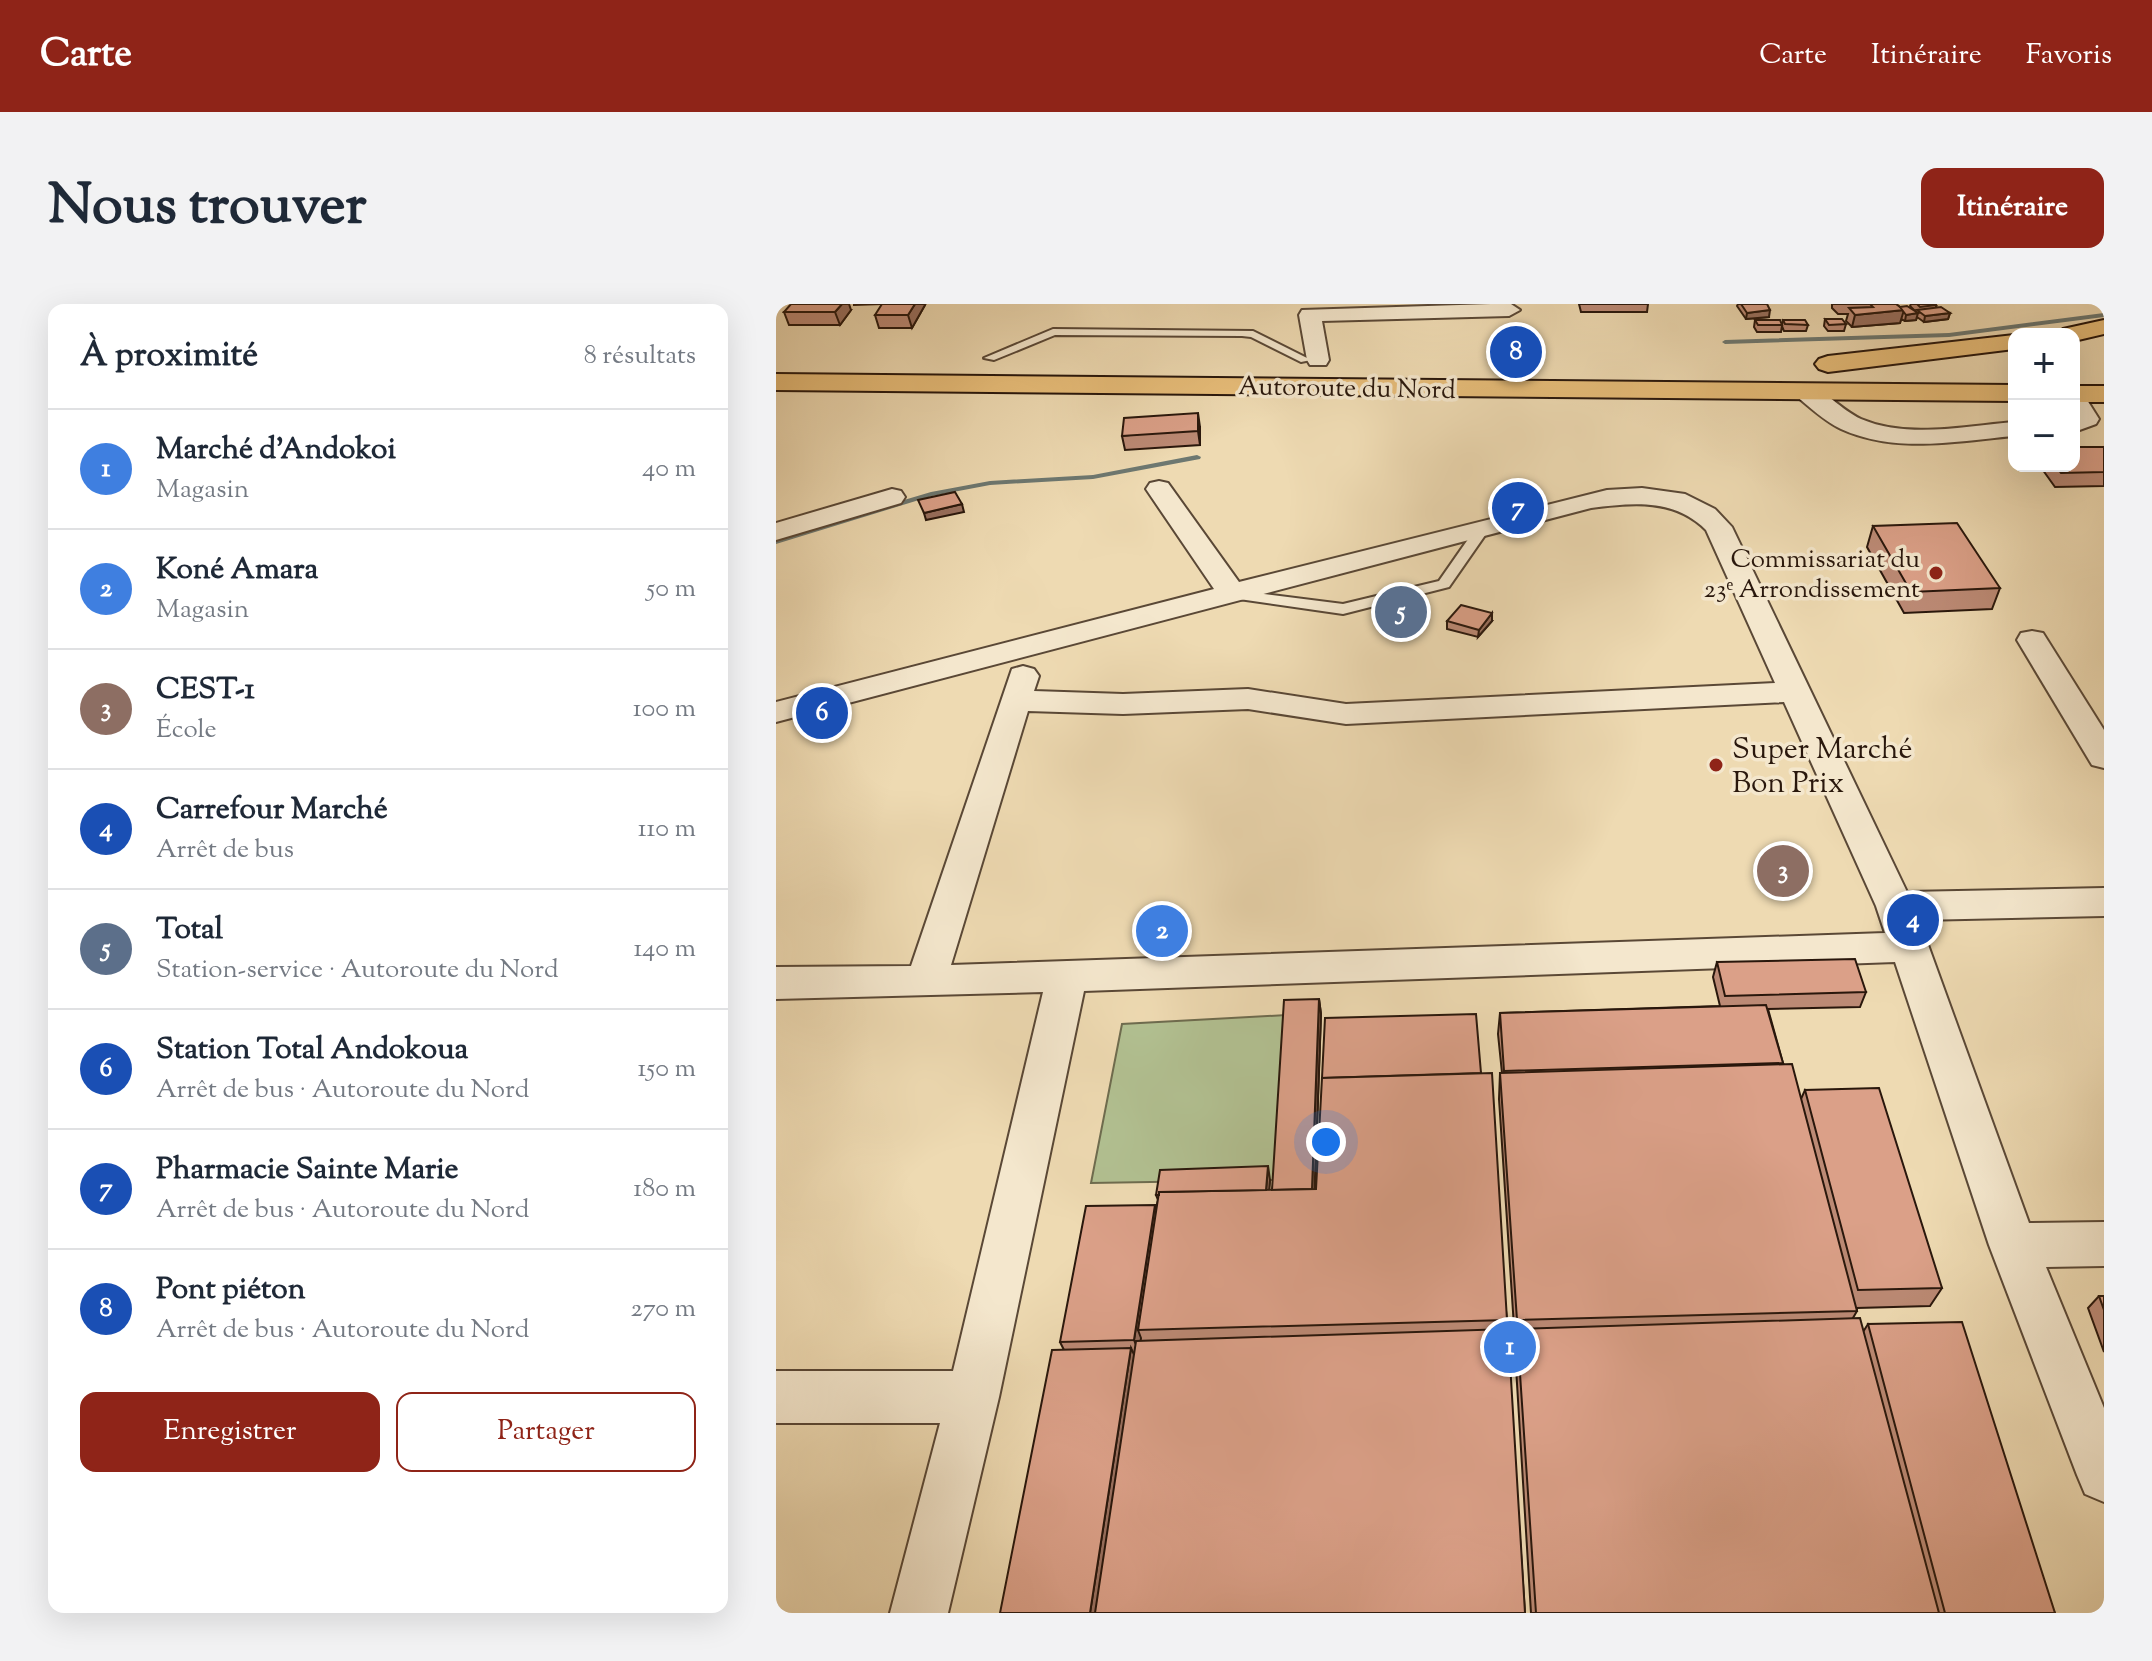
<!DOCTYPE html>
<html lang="fr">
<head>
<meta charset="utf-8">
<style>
	:root { --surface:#fff; --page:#f2f2f3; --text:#1f2937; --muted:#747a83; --line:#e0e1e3; --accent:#8f2418 }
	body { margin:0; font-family:"Sorts Mill Goudy",serif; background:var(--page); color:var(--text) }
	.controls { position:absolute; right:24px; top:24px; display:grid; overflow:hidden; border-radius:16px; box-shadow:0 8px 32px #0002 }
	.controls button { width:72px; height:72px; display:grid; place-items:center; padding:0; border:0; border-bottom:2px solid var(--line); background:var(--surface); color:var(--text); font:40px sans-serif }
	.you { position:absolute; left:550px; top:838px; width:28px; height:28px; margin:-20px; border:6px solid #fff; border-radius:50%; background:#1a73e8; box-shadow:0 0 0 12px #1a73e833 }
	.badge { display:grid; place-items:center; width:52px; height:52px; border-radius:50%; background:var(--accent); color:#fff; font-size:26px; font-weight:700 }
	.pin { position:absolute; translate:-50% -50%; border:4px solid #fff; box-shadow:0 2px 8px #0006 }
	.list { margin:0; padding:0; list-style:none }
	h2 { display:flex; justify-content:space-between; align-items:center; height:104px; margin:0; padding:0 32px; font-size:34px }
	h2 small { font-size:26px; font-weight:400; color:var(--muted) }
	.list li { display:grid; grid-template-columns:52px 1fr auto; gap:24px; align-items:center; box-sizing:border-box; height:120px; padding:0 32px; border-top:2px solid var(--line) }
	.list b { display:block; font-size:30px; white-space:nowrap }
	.list p { margin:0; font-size:26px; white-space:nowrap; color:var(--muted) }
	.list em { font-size:26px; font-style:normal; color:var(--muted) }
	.actions { display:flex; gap:16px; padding:24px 32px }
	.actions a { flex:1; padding:18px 0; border:2px solid var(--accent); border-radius:16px; text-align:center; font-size:28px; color:var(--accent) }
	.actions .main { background:var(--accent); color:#fff }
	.map { position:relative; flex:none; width:1328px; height:1309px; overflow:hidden; border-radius:16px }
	header { display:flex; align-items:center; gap:48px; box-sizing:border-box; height:112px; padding:0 40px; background:var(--accent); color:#fff }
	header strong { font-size:38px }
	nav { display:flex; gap:44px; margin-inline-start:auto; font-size:28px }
	.intro { display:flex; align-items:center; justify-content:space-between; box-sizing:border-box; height:192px; padding:0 48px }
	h1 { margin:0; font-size:56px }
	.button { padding:20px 36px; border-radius:16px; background:var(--accent); color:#fff; font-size:28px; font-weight:700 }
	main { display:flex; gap:48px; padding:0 48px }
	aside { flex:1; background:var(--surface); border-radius:16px; box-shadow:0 8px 32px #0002 }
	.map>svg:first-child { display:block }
	.green { fill:#b2c192; stroke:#6e6c4f; stroke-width:2 }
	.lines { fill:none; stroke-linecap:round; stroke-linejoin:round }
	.stream { fill:#6d7871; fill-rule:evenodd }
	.lane-casing { stroke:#5a4836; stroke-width:4 }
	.street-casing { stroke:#5a4836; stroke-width:4 }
	.highway-casing { stroke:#29170c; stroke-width:4 }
	.lane { fill:#f4e7cd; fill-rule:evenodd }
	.street { fill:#f4e7cd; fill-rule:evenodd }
	.highway { fill:#e7bd79; fill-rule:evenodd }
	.wall { fill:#bc8a75; stroke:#29170c; stroke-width:2 }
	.shaded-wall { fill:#99705f; stroke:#29170c; stroke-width:2 }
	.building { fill:#dba088; stroke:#29170c; stroke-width:2 }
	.poi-dot { fill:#8f2418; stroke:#f4e7cd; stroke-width:3 }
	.labels { text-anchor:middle; stroke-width:7; stroke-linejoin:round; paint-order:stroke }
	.far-street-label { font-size:26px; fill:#29170c; stroke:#f4e7cd }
	.far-poi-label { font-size:26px; fill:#29170c; stroke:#f4e7cd; text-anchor:end }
	.poi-label { font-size:30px; fill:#29170c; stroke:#f4e7cd; text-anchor:start }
</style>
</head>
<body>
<header>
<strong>Carte</strong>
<nav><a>Carte</a><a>Itinéraire</a><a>Favoris</a></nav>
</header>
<div class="intro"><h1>Nous trouver</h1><a class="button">Itinéraire</a></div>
<main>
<aside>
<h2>À proximité<small>8 résultats</small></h2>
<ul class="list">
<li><span class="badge" style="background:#3f7fe0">1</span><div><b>Marché d’Andokoi</b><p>Magasin</p></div><em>40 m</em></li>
<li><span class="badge" style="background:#3f7fe0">2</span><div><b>Koné Amara</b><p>Magasin</p></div><em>50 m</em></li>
<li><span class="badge" style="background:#8d6e63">3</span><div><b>CEST-1</b><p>École</p></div><em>100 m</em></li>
<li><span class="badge" style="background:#1a4fb4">4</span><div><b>Carrefour Marché</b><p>Arrêt de bus</p></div><em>110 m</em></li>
<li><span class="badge" style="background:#5c6f8a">5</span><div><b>Total</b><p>Station-service · Autoroute du Nord</p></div><em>140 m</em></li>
<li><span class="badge" style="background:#1a4fb4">6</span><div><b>Station Total Andokoua</b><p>Arrêt de bus · Autoroute du Nord</p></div><em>150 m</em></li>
<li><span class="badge" style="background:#1a4fb4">7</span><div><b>Pharmacie Sainte Marie</b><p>Arrêt de bus · Autoroute du Nord</p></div><em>180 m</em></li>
<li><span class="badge" style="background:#1a4fb4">8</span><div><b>Pont piéton</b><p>Arrêt de bus · Autoroute du Nord</p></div><em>270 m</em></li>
</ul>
<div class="actions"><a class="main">Enregistrer</a><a>Partager</a></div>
</aside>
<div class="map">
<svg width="1328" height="1309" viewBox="0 0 1328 1309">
	<rect width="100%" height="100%" fill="#eedab2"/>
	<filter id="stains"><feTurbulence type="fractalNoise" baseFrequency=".0025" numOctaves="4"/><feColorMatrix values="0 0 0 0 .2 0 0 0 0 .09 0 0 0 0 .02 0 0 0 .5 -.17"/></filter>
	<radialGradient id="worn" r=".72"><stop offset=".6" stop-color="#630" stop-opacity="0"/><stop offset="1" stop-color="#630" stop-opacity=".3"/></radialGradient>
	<path class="green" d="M510,711L500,876L315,879L346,720Z"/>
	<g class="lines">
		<g class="stream">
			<path d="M1328,9V13L1173,33L949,40L946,38L949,36L1173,29Z"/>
			<path d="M421,151L425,153L424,155L317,175L214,181L156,192L0,240V234L155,188L214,177L317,171Z"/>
		</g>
		<defs>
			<g id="lane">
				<path d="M277,25L477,27L535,56L525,58L475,33L466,32L279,31L218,56L208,54Z"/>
				<path d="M707,220L714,224L673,283L567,310L456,294L449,290L456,286L567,300L663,277L702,221Z"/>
			</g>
			<g id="street">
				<path d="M715,0H735L744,6L733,12L546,17L553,56L550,61H534L531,56L523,11L526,6Z"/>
				<path d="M1028,80C1049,85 1065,106 1085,115C1132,135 1189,122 1238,118V132C1181,137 1120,150 1065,125C1048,117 1034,103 1020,92L1016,87L1020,82Z"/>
				<path d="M1298,86L1306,88L1323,115L1320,120L1298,128Z"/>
				<path d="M383,177L392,179L463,278L831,186L866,184L909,190L939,205L956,223L1131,588L1328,584V612L1143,616L1253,919L1328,918V962L1270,963L1328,1104V1198L1309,1190L1301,1171L1213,941L1119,658L308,687L223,1093L172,1309H114L164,1119H0V1067H177L267,688L0,695V663L135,662L236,365L247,362L258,365L263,372L258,387L347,390L472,385L570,400L999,379L930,226C898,194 857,199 815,204L0,418V398L438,285L370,185L374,179ZM1008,398L1100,602L1109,629L175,661L252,407L347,410L472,405L570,420Z"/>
				<path d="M116,185L125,187L129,193L125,199L0,236V219Z"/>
				<path d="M1256,327L1267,329L1328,426V464L1316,461L1241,336L1245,329Z"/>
			</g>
			<g id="highway">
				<path d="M1328,16V30L1298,37V30H1284L1287,25Z"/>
				<path d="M1238,31V45L1052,68L1043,65L1039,60L1043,55L1052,52Z"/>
				<path d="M0,70L1238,81V97L0,86Z"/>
				<rect x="1298" y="82" width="30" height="16"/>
			</g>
		</defs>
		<use href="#lane" class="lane-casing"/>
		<use href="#street" class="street-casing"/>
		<use href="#highway" class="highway-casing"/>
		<use href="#lane" class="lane"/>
		<use href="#street" class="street"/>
		<use href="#highway" class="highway"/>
	</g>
	<g class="wall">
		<path d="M78,0H106L78,1Z"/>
		<path d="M803,0H872L871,8H805Z"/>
		<path d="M962,0H991L993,13L970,15L961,2Z"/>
		<path d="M1056,0H1120L1124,3L1140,8L1134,2L1135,0H1159L1160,1V3L1174,9L1172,15L1148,18L1141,13L1140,16L1129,17L1125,15L1124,19L1076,23L1070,17L1072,10H1062L1056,4Z"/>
		<path d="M149,1L136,24H103L99,11Z"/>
		<path d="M75,6L64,21H13L8,8Z"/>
		<path d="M1049,15L1070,20L1068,27H1052L1048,22Z"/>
		<path d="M979,16L1006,21L1007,16L1032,21L1030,27H1008L1006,22L1005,28H981L978,23Z"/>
		<path d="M424,123V141L349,146L346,132Z"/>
		<path d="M1328,143V182L1279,183L1264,162H1298Z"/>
		<path d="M1097,222L1224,284L1216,305L1128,309L1091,243Z"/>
		<path d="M671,317H716L702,333L671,325Z"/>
		<path d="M941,658L1090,688L1084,703L992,705L1007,759L1025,795L1029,786L1166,984L1154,1002L1081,1004V1007L1077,1014L1087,1028L1092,1020L1279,1309H755L739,1047L740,1038H739L723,795L724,769H726L722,730L724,709L944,702L937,673Z"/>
		<path d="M543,695L545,710L539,885L705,769L731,1016L730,1025L749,1309L288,1046L284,1038L380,905L382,896L380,891L494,876L493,886H496Z"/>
		<path d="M1323,992H1328V1048L1312,1004Z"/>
	</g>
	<g class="shaded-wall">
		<path d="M66,0H73L75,6L64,21L59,8Z"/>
		<path d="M139,0H149V1L136,24L132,11Z"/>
		<path d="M994,6L993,13L970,15L971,9Z"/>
		<path d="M1128,6L1124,19L1076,23L1079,11Z"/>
		<path d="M1142,9L1140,16L1129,17L1130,11Z"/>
		<path d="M1174,9L1172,15L1148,18L1149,12Z"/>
		<path d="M422,109L424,123V141L422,127Z"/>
		<path d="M186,200L188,208L150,216L148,209Z"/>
		<path d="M716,309V317L702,333L703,326Z"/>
		<path d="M543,695L545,710L538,900L536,886Z"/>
		<path d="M492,862L494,876L492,901L490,888Z"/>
		<path d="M379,901L383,914L362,1026L365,1034L363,1048L358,1036Z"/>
		<path d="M355,1044L363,1061L326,1309H314Z"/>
	</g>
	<g class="building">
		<path d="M15,0H66L59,8H8Z"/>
		<path d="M106,0H139L132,11H99Z"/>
		<path d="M965,0H991L994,6L971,9Z"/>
		<path d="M1094,0H1120L1128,6L1079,11L1073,4L1097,3Z"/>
		<path d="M1141,0H1159L1160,1L1144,3Z"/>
		<path d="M1131,2L1142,9L1130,11L1124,3Z"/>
		<path d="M1165,3L1174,9L1149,12L1141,6Z"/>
		<path d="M1049,15H1066L1070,20L1053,21Z"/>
		<path d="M979,16H1004L1006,21H982Z"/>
		<path d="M1007,16H1029L1032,21L1009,20Z"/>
		<path d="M422,109V127L346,132L348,114Z"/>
		<path d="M1298,143H1328V168L1285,169L1280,162H1298Z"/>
		<path d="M179,188L186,200L148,209L142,196Z"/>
		<path d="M1181,219L1224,284L1135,288L1097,222Z"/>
		<path d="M685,301L716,309L703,326L671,317Z"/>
		<path d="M1079,655L1090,688L949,692L941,658Z"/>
		<path d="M543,695L536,885L496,886L508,696Z"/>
		<path d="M990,701L1007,759L728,767L724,709Z"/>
		<path d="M700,710L705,769L546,774L549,714Z"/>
		<path d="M1016,760L1081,1007L741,1016L724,769Z"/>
		<path d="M716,769L731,1016L362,1026L383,888L540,885L546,774Z"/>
		<path d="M1103,784L1166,984L1082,986L1029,786Z"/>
		<path d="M492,862L490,886L383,888V891H380L384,866Z"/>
		<path d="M379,901L358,1036L284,1038L310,902Z"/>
		<path d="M1323,992H1328V1006Z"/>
		<path d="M1084,1014L1163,1309H760L741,1025Z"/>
		<path d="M1186,1018L1279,1309H1169L1092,1020Z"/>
		<path d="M732,1025L749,1309H319L360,1037Z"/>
		<path d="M355,1044L314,1309H224L276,1046Z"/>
	</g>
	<g class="poi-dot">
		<circle cx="1160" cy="269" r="8"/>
		<circle cx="940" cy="461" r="8"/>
	</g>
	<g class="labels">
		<g class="far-street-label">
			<text transform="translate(571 83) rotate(1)" y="9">Autoroute du Nord</text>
		</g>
		<g class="far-poi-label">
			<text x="1144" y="263">Commissariat du<tspan x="1144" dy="30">23ᵉ Arrondissement</tspan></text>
		</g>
		<g class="poi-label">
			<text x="956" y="454">Super Marché<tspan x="956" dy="34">Bon Prix</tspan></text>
		</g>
	</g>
	<rect width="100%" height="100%" filter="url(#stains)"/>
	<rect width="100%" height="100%" fill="url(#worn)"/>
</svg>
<div class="controls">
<button>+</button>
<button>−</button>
</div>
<div class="you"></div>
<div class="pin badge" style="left:734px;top:1043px;background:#3f7fe0">1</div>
<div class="pin badge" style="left:386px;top:627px;background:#3f7fe0">2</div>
<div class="pin badge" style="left:1007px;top:567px;background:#8d6e63">3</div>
<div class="pin badge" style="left:1137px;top:616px;background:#1a4fb4">4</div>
<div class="pin badge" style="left:625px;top:308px;background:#5c6f8a">5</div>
<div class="pin badge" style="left:46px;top:409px;background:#1a4fb4">6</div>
<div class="pin badge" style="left:742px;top:204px;background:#1a4fb4">7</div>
<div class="pin badge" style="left:740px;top:48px;background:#1a4fb4">8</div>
</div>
</main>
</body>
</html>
